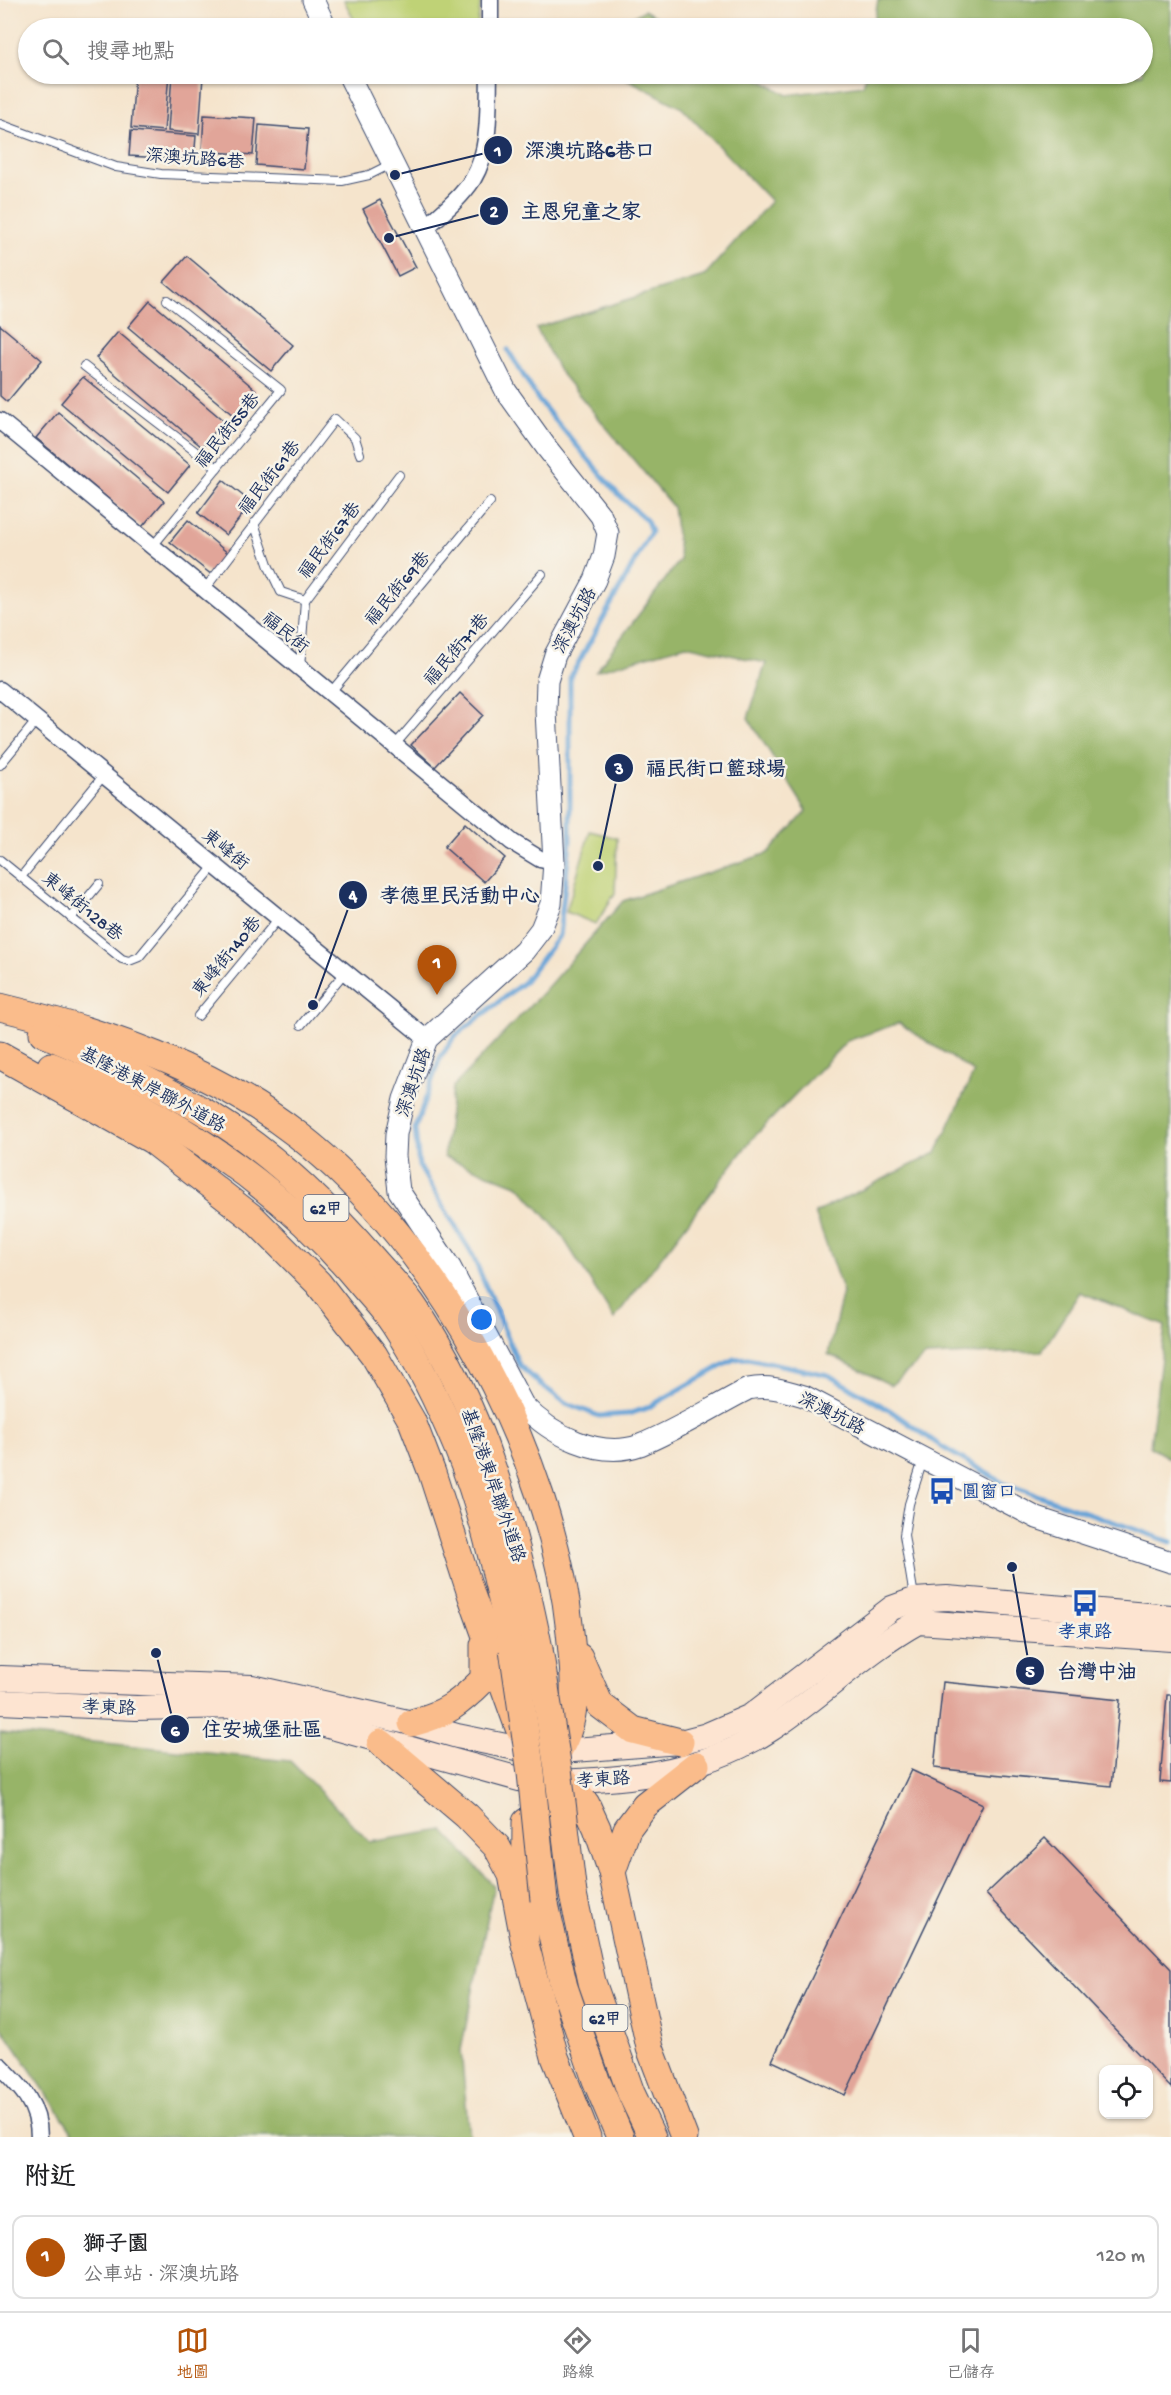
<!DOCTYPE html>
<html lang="zh-TW">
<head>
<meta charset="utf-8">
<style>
	:root { --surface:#fff; --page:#f2f2f2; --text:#202124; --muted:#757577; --line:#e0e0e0; --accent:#b45309 }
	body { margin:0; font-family:"Gochi Hand","LXGW WenKai TC",sans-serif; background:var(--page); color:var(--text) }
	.controls { position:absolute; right:18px; bottom:18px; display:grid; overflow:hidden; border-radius:12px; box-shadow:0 2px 4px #0004 }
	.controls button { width:54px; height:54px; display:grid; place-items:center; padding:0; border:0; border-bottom:2px solid var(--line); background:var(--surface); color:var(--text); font:30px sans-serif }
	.you { position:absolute; left:482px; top:1320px; width:21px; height:21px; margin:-15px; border:4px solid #fff; border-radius:50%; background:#1a73e8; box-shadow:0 0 0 9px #1a73e833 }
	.badge { display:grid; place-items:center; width:39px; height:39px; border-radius:50%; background:var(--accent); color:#fff; font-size:20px; font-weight:700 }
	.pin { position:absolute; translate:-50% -50px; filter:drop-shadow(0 2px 3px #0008) }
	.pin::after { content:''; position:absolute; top:32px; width:21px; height:18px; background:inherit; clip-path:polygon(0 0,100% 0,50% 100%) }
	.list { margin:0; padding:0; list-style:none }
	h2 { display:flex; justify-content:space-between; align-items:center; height:78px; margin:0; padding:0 24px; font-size:26px }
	h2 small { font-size:20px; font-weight:400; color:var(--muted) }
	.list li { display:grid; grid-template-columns:39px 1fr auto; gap:18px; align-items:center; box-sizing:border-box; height:84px; margin:0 12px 12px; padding:0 12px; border:2px solid var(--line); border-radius:12px }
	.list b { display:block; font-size:22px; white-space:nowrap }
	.list p { margin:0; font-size:20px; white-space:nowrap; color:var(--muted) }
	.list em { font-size:20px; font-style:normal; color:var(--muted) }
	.icon { flex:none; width:33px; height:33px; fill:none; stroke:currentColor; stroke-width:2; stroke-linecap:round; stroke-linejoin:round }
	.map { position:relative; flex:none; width:1171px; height:2137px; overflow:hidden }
	.search { position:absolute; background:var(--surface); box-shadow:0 2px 4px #0004; left:18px; right:18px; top:18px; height:66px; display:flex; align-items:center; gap:15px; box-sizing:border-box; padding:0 21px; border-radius:33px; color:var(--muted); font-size:22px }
	.sheet { height:174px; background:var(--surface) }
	nav { display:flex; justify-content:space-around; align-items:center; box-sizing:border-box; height:84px; border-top:2px solid var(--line); background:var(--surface); font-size:16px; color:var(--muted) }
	nav a { display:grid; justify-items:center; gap:3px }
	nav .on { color:var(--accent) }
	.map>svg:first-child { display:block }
	.green { fill:#bfd276; stroke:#6d806a; stroke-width:1.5 }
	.forest { fill:#97b467; stroke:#597262; stroke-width:1.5 }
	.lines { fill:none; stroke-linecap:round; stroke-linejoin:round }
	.stream { stroke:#66a3d7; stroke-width:5 }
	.building { fill:#e1a599 }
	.service-casing { stroke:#3c4a6e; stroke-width:10 }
	.minor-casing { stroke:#3c4a6e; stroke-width:19 }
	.tertiary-casing { stroke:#3c4a6e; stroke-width:23 }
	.secondary-casing { stroke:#3c4a6e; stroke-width:26 }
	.trunk-casing { stroke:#3c4a6e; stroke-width:29 }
	.service { stroke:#fff; stroke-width:8 }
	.minor { stroke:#fff; stroke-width:16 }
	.tertiary { stroke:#fff; stroke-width:21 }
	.secondary { stroke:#fde4d1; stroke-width:24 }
	.trunk { stroke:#fabc8b; stroke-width:27 }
	.trunk-bridge-casing { stroke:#3c4a6e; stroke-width:29; stroke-linecap:butt }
	.trunk-bridge { stroke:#fabc8b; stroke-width:27 }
	.labels { text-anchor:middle; stroke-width:5; stroke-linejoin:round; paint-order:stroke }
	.shield { fill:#f7f3e8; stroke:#5d6a87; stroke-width:1.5 }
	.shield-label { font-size:16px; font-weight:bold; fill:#1b2f5e }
	.street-label { font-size:18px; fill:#1b2f5e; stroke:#f7f3e8 }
	.transit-label { font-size:18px; fill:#164399; stroke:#f7f3e8; text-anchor:start }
	.leader { fill:none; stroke:#1b2f5e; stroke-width:2 }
	.callout-dot { fill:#1b2f5e; stroke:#f7f3e8; stroke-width:2 }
	.mark-label { font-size:18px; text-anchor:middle; font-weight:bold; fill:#fff }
	.callout-label { font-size:20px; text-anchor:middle; font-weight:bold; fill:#1b2f5e; stroke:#f7f3e8; stroke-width:5; stroke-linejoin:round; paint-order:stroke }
</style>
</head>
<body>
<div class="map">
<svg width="1171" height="2137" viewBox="0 0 1171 2137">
	<rect width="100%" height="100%" fill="#f7f3e8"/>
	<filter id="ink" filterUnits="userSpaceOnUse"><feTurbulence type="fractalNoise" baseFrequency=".0167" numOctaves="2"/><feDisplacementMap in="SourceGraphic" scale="12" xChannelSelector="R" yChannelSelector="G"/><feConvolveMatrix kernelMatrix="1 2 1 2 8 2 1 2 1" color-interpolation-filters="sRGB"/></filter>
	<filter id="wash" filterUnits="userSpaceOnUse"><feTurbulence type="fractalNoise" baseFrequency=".008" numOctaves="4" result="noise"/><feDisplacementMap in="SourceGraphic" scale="24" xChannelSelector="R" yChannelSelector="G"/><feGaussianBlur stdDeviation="1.35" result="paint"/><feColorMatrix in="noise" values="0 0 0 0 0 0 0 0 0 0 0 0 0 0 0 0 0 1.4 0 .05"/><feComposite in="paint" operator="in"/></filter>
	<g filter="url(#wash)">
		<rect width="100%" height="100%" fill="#f5e4cc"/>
		<g class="green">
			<path d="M344,0H481L477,28H358Z"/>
			<path d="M590,831L617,838L615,893L596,924L566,912Z"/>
		</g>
		<g class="forest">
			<path d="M878,0H1171V1459L1150,1447L1165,1326L1080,1292L1042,1351L926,1356L891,1385L828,1354L843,1292L815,1213L936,1153L974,1072L899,1023L847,1041L751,1140L614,1319L561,1234L519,1186L444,1157L453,1087L544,991L623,901L768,853L807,811L748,718L766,663L686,645L596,671L680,560L673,507L560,372L536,328L704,276L771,201L682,108L618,74H751L787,95L863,85L866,74H1142V28H873Z"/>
			<path d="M644,10L675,28H615Z"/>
			<path d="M0,1733L290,1761L370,1842L443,1830L494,1886L461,2050L469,2137H76L0,2025Z"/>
		</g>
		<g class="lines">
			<path class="stream" d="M508,350L539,401L617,493L647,521L651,532L570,678V842L559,936L524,982L454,1037L440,1058L415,1129L419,1166L473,1256L519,1365L540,1384L566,1403L599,1416L628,1414L647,1408L734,1359L748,1358L828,1375L891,1411L942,1447L1003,1483L1171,1542"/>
		</g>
		<g id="blocks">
			<g class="building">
				<path d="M135,74H169L164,131L131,128Z"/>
				<path d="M172,74L203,76L199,134L168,131Z"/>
				<path d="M204,115L256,118L253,155L202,151Z"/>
				<path d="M259,125L308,129L304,169L256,165Z"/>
				<path d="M131,131L196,136L194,160L129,156Z"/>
				<path d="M380,200L416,267L398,276L363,209Z"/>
				<path d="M187,256L293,345L271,371L164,282Z"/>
				<path d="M150,301L256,390L234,416L128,327Z"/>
				<path d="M0,325L42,360L7,402L0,396Z"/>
				<path d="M118,332L224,421L202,447L96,358Z"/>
				<path d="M83,377L190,465L168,492L61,403Z"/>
				<path d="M58,412L164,501L142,527L36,438Z"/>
				<path d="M223,480L252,503L226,535L198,513Z"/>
				<path d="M188,520L229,554L212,575L170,542Z"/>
				<path d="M460,693L483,715L435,767L411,745Z"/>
				<path d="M465,823L505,858L484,882L444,847Z"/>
				<path d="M943,1682L1120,1700L1111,1786L934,1768Z"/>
				<path d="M1167,1695H1171V1783L1160,1782Z"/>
				<path d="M911,1770L983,1804L845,2095L772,2061Z"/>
				<path d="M1045,1838L1171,1969V2088L986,1894Z"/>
			</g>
		</g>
	</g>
	<g filter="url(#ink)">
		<use href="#blocks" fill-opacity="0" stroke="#3c4a6e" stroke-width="1.5"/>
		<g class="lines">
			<defs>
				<g id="service">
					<path d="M0,124L116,167L161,174L342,181L369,175L391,164"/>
					<path d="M84,366L217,468"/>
					<path d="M254,523L269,567L281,592L305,600"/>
					<path d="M152,547L281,390L167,300"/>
					<path d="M204,590L335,419L355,438L360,454"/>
					<path d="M300,668L305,600L399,475"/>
					<path d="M330,693L490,502"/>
					<path d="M394,746L542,574"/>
					<path d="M0,765L37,720"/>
					<path d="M0,860L122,959L129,961L139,957L215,865"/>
					<path d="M21,877L104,775"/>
					<path d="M71,918L99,884"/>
					<path d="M198,1016L279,918"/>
					<path d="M301,1025L345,972"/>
					<path d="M914,1597L904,1535L909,1504L923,1460"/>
				</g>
				<g id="minor">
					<path d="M490,28V0"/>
					<path d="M424,229C441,214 461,198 473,179C491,149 488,107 489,74"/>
					<path d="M0,421L512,842L540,859L554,862"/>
					<path d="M0,690L427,1039"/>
					<path d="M0,2066C21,2087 39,2105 39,2137"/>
				</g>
				<g id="tertiary">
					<path d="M313,0L326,28"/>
					<path d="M348,74L506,391L546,447L601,516L608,533L604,556L595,580L555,655L547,681L546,711L554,862L551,904L541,929L524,951L427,1039L404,1099L396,1134L395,1156L399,1191L450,1267L523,1405C550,1434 599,1460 640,1445C677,1430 713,1407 748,1389C769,1385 784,1390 804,1396L1037,1518L1171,1562"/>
				</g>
				<g id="secondary">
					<path d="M0,1678L252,1687L412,1723L457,1736L526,1750L560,1751L680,1742L707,1735L751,1716L892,1608L914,1600L947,1598L1171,1617"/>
					<path d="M0,1702L136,1708L239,1706L303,1719L530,1782C613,1782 699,1776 771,1729C822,1696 865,1651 918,1622L1171,1639"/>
				</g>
				<g id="trunk">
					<path d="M0,1007C105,1032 212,1068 298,1135C440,1245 552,1455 570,1632C575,1684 582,1724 547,1767L566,1782L586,1804L597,1828L612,1872L650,2048L684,2137"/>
					<path d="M43,1033C100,1057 160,1085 213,1117C274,1154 326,1205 372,1258C385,1273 399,1287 411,1303C482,1403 515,1530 539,1649"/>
					<path d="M0,1055L152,1140L254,1219L318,1283L374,1355L412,1421L432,1473L472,1597L519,1728"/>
					<path d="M51,1066C173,1115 278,1183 362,1285C373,1298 385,1310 394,1324C419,1362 440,1406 458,1449C484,1512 498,1582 513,1649"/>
					<path d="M579,1657L600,1705L633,1730L680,1742"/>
					<path d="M412,1723C446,1714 459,1704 484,1679V1645"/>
					<path d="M381,1743L467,1816L497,1847L512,1875L525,1944L555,2057L587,2137"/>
					<path d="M612,1872L627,1829L645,1805L696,1765"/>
					<path d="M573,1894L592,1982L631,2093L652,2137"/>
					<path d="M544,1900L564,1987L596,2080L620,2137"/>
					<path d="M525,1944L526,1822"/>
				</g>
			</defs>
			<use href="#service" class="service-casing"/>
			<use href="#minor" class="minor-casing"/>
			<use href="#tertiary" class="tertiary-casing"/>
			<use href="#secondary" class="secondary-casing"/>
			<use href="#trunk" class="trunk-casing"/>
			<use href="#service" class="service"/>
			<use href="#minor" class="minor"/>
			<use href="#tertiary" class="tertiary"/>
			<use href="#secondary" class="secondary"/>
			<use href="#trunk" class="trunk"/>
			<defs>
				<g id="trunk-bridge">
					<path d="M513,1649L531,1773L544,1900"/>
					<path d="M539,1649L558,1769L573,1894"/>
				</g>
			</defs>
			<use href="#trunk-bridge" class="trunk-bridge-casing"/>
			<use href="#trunk-bridge" class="trunk-bridge"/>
		</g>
	</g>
	<defs>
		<symbol id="bus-bare" viewBox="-9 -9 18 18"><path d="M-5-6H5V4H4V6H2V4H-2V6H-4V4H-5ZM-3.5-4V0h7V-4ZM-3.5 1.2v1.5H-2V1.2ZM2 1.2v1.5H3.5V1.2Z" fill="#1a4fb4" stroke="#f7f3e8" stroke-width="2.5" paint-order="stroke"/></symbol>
	</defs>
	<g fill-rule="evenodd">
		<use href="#bus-bare" x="923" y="1472" width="38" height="38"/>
		<use href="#bus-bare" x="1066" y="1584" width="38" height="38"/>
	</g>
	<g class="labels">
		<g class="shield">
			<rect x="303.5" y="1195" width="45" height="26" rx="4.5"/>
			<rect x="582.5" y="2005" width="45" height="26" rx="4.5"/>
		</g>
		<g class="shield-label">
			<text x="326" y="1214">62甲</text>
			<text x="605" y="2024">62甲</text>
		</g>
		<g class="street-label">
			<text transform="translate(195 158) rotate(4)" y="6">深澳坑路6巷</text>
			<text transform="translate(227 430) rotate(-51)" y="6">福民街55巷</text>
			<text transform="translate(269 477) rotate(-52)" y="6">福民街61巷</text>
			<text transform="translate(329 540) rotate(-53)" y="6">福民街67巷</text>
			<text transform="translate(397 588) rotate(-50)" y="6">福民街69巷</text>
			<text transform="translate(574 620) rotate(-62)" y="6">深澳坑路</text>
			<text transform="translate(286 632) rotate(39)" y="6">福民街</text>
			<text transform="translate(456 649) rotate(-49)" y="6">福民街71巷</text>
			<text transform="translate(226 849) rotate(39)" y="6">東峰街</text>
			<text transform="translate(83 906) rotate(39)" y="6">東峰街128巷</text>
			<text transform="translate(226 956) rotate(-51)" y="6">東峰街140巷</text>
			<text transform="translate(413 1082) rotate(-71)" y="6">深澳坑路</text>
			<text transform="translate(153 1089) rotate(28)" y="6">基隆港東岸聯外道路</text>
			<text transform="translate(832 1413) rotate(27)" y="6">深澳坑路</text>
			<text transform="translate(494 1485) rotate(71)" y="6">基隆港東岸聯外道路</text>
			<text transform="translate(109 1707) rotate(2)" y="6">孝東路</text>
			<text transform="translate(603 1779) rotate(-4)" y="6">孝東路</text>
		</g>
		<g class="transit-label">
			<text x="962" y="1497">圓窗口</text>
			<text x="1085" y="1637" text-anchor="middle">孝東路</text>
		</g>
	</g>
	<path class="leader" d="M395 175L498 150M389 238L494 211M598 866L619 768M313 1005L353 895M1012 1567L1030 1671M156 1653L175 1729"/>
	<g class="callout-dot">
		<circle cx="395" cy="175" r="6"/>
		<circle cx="389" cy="238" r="6"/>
		<circle cx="598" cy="866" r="6"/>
		<circle cx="313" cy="1005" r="6"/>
		<circle cx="1012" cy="1567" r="6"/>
		<circle cx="156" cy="1653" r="6"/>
		<circle cx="498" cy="150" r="15"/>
		<circle cx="494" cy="211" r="15"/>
		<circle cx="619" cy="768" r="15"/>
		<circle cx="353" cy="895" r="15"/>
		<circle cx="1030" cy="1671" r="15"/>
		<circle cx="175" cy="1729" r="15"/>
	</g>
	<g class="mark-label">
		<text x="498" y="156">1</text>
		<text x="494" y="217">2</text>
		<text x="619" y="774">3</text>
		<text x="353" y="901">4</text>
		<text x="1030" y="1677">5</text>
		<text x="175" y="1736">6</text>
	</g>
	<g class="callout-label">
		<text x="590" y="157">深澳坑路6巷口</text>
		<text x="581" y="218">主恩兒童之家</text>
		<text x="716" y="775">福民街口籃球場</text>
		<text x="460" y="902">孝德里民活動中心</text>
		<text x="1097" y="1678">台灣中油</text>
		<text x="262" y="1736">住安城堡社區</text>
	</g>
</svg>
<div class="controls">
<button><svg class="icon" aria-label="locate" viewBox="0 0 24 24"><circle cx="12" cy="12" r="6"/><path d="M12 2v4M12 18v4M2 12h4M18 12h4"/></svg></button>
</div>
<div class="you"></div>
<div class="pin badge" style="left:437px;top:995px">1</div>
<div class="search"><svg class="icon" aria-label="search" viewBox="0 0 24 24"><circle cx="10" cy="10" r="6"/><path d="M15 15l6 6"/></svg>搜尋地點</div>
</div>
<section class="sheet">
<h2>附近<small></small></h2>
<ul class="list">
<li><span class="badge">1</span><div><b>獅子園</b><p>公車站 · 深澳坑路</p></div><em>120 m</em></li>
</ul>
</section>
<nav>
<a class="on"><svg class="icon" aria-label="map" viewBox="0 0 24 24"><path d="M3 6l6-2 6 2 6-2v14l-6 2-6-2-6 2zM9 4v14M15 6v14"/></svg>地圖</a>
<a><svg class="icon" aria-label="directions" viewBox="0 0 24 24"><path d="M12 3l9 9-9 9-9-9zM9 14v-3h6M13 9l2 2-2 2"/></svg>路線</a>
<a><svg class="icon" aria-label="saved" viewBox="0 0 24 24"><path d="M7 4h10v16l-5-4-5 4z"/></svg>已儲存</a>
</nav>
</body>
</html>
